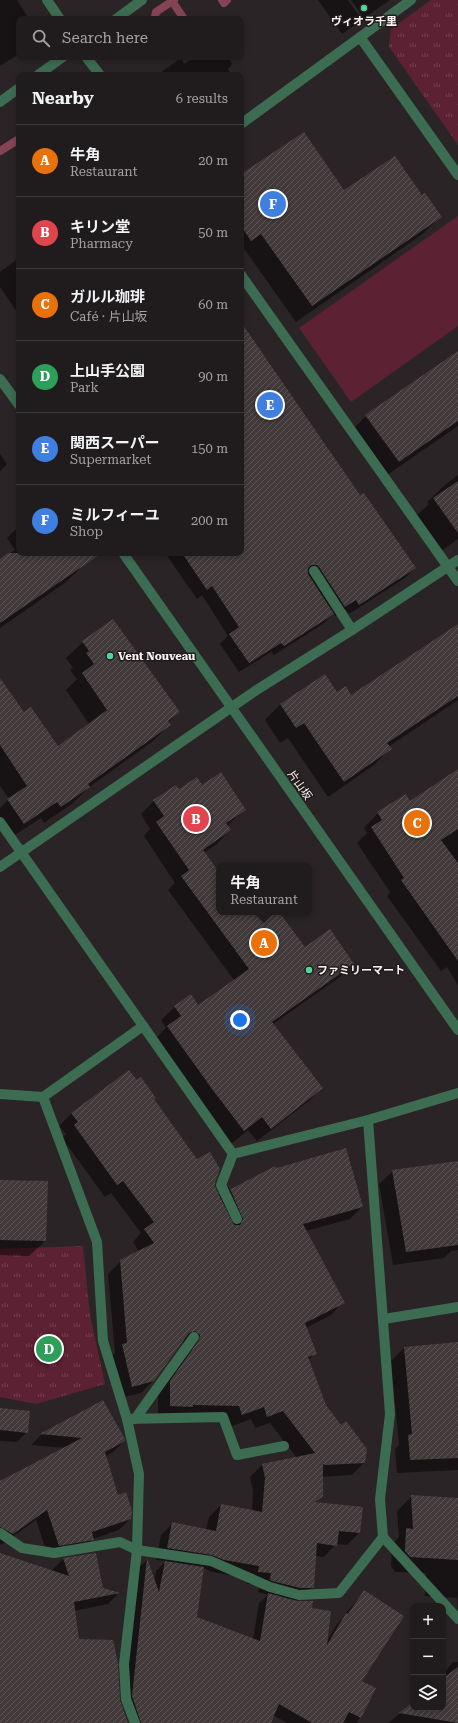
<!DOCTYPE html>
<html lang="en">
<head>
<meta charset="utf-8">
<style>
	:root { --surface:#201b1c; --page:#2d2829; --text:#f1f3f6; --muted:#a2a1a3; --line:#3d393b; --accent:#54d395 }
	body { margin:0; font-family:"Roboto Serif","Noto Sans JP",serif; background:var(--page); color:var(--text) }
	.controls { position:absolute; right:12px; bottom:12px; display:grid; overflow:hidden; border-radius:8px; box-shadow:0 2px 6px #0003 }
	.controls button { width:36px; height:36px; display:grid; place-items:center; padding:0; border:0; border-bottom:1px solid var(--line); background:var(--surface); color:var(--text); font:20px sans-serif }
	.you { position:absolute; left:240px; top:1020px; width:14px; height:14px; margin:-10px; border:3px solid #fff; border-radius:50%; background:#1a73e8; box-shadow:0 0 0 6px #1a73e833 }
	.badge { display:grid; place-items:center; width:26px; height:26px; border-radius:50%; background:var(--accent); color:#fff; font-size:13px; font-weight:700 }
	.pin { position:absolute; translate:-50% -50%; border:2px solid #fff; box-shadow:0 1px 4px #0006 }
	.popup { position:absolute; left:216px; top:863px; width:96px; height:52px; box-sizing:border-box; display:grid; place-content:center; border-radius:8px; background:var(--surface); filter:drop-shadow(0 1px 3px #0005); font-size:13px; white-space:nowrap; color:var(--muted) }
	.popup b { font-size:15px; color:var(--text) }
	.popup::after { content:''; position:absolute; left:50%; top:100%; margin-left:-8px; border:8px solid transparent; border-top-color:var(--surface) }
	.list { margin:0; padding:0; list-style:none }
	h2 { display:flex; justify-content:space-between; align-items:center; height:52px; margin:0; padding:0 16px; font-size:17px }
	h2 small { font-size:13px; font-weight:400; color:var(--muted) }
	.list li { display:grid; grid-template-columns:26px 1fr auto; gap:12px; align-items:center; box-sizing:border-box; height:72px; padding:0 16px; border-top:1px solid var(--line) }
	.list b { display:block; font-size:15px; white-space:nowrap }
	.list p { margin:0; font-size:13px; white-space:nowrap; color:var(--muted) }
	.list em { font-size:13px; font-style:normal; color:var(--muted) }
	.icon { flex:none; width:22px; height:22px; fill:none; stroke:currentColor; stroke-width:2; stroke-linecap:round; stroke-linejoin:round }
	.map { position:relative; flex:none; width:458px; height:1723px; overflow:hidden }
	.search { position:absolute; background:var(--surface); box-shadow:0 2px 6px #0003; left:16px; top:16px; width:228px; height:44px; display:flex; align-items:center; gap:10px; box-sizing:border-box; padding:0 14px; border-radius:8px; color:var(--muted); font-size:15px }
	.panel { position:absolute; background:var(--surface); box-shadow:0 2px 6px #0003; left:16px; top:72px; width:228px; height:484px; border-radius:8px }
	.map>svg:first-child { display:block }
	.grass { fill:#5c2132 }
	.park { fill:url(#park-tufts) }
	.shadow { fill:#0007; fill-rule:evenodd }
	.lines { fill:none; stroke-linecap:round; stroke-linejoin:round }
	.stream { stroke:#854454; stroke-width:8 }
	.building { fill:url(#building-hatch) }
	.service { stroke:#3c6c52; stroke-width:10 }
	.minor { stroke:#3c6c52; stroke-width:10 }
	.tertiary { stroke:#3c6c52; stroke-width:10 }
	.poi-dot { fill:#54d395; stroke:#221b1c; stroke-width:1.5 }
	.labels { text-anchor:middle; stroke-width:3; stroke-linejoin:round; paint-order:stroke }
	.poi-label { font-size:11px; font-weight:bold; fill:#f9f4f4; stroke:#221b1c; text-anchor:start }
	.street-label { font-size:11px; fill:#f9f4f4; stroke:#221b1c }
</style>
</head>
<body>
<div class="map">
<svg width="458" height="1723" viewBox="0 0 458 1723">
	<defs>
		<pattern id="park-tufts" width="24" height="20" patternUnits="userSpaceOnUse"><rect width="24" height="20" fill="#5c2132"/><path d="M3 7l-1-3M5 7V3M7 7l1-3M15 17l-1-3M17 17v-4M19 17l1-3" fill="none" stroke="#744250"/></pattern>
		<pattern id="building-hatch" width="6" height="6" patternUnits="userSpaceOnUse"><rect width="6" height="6" fill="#41393a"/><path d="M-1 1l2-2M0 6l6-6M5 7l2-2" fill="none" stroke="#5d5657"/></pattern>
	</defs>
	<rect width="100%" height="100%" fill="#2b2426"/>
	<path class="grass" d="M458,216V326L351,402L299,328Z"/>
	<g class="park">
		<path d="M431,0H458V145L389,47L391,29Z"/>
		<path d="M83,1246L90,1315L105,1384L36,1404L0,1397V1249Z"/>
	</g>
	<g class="shadow">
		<path d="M0,0H17L29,19H19V54L0,66Z"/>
		<path d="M318,0H348L362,20L342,34Z"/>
		<path d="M351,0H390L364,18Z"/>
		<path d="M195,57H228L232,64L228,69L232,75H157L181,58L184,64Z"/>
		<path d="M241,88L244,92L241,94Z"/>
		<path d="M241,169L244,173L344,192L440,217L424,233L296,322L245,250L241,252Z"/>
		<path d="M19,258V315L0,287V272Z"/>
		<path d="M241,323L360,496L415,568L405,578L349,614L345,609L335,616L333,614L323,624L274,655L271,652L239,672L220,644L228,636L202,595L197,599L165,553H241Z"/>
		<path d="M458,352V426L380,480L348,434L366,416Z"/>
		<path d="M0,454L7,464L0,471Z"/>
		<path d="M458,475V539L440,552L415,517L429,504L427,502L446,484Z"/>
		<path d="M19,526V553H74L83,566L66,582L0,628V560L15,550L7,538Z"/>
		<path d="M112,620L179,712L168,723L170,725L153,741L88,788L72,804L44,823L41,818L7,840L0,830V808L9,799L0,786V680L24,713L58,747L89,724L66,690L77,679L70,670L73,668L66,658L83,642Z"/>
		<path d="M458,632V700L388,747L390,749L374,765L328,797L288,738L280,743L265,720L281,704L351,696Z"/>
		<path d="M458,784V985L447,967L441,971L387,896L390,892L357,843L367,833L364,828L378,813Z"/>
		<path d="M202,787L245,809L227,826L230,830L217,844L203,853L219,874V912H278L304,948L353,964L340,977L273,1024L322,1087L309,1101L257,1141L248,1130L231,1144L154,1040L166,1028L161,1020L175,1007L190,996L198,1006L234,980L168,890L175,883L144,836L150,829L141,814L154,801L179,791Z"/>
		<path d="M129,1072L153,1099L214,1182V1188L218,1196L228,1186L231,1190L275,1167L362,1207L350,1219L306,1231L343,1302L331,1315L306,1328L315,1353L308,1361L325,1406L364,1463L352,1475L322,1477V1495L315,1503L359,1533L347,1545L336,1544L324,1557L315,1556L313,1587L300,1600H291L311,1609L327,1641L337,1624L364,1592L360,1681L375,1689L357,1723H287L273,1715L268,1723H130L124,1705L138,1568L147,1560L154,1581L156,1571L166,1561L156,1560L161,1535L173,1523L206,1530L209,1517L221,1505L252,1511L253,1491L250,1477L262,1465L297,1458L270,1423L255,1428L251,1419L230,1427L227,1418H158V1394L188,1347L182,1342L154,1380L141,1393L120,1398L110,1357L115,1353L108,1274L121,1261L139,1252L133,1242L141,1233L111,1193L105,1197L62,1138L66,1134L59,1126L71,1114ZM203,1568L212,1572L247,1578V1584H260L258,1592L268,1595L259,1603L253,1639L196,1617Z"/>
		<path d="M458,1162V1250L451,1251L444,1258L393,1265L379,1184L393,1171Z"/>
		<path d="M0,1181L45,1241L29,1256L0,1255Z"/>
		<path d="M458,1343V1470L397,1473L395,1449L399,1445L391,1361L404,1348Z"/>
		<path d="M103,1401L124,1441L113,1452L105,1457L118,1496L130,1519L119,1530L93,1539L82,1551L48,1556L36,1520L1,1545L0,1544V1488L65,1448L31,1445L41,1435Z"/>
		<path d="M0,1409L27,1432L17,1442L0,1441Z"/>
		<path d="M412,1496L458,1499V1621L457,1598L425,1596L426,1573L395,1572L391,1566L392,1544L399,1537L397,1511Z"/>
		<path d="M0,1554L53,1572L52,1570L63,1559L102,1588L118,1594L108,1604L74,1611L17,1723H0Z"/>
		<path d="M453,1662H458V1723H388L413,1703V1708H443V1674Z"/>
	</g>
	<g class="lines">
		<g class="stream">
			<path d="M222,0L224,3L227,0"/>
			<path d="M172,1L184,19"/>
			<path d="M155,17L156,12L174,0"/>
			<path d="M0,151L19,139"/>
		</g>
	</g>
	<g class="building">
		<path d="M304,132L344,190L395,156L422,195L425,193L442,217L312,306L261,234L251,241L241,226V174Z"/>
		<path d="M241,322L360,495L364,493L416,568L359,605L356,600L345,607L319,567L317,565H311L308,568V574L334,614L284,646L281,643L249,663L229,634L239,627L212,586L207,590L182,553H241Z"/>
		<path d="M458,351V421L399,462L365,415Z"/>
		<path d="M458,481V533L433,498Z"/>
		<path d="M8,553H102L0,623V559Z"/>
		<path d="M113,619L180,712L168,721L171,725L88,784L90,787L61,807L57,802L24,824L7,799L27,786L0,745V678L24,712L31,707L58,746L107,710L82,673L94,664L86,653L89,651L82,641Z"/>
		<path d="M458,624V696L387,743L392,749L344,782L304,723L296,728L280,704L325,674L337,692L346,686L351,695Z"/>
		<path d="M458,769V829L441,840L458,863V961L401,880L404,878L371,827L382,820L377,812L406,794L410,801Z"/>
		<path d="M221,772L246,810L226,823L231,830L203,850L219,872V912H279L305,947L330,929L354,964L272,1022L323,1088L271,1129L262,1117L244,1131L212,1089L167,1026L181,1016L174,1006L191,994L198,1005L249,969L181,876L189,870L156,822L164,816L153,800L176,785L179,789L197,777L202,785Z"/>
		<path d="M129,1070L137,1080L141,1077L156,1098L154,1099L197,1159L210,1152L220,1169L215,1183V1187L234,1225H240L243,1219L228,1184L231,1189L275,1166L277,1168L346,1148L363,1207L303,1224L345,1303L305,1323L317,1354L308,1357L326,1405L341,1425L346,1421L367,1449L365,1463L325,1465L323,1464V1496L315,1502L363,1507L360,1533L339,1531L337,1546L317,1543L314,1588H300L272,1581L270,1580L271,1573L258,1572L259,1566L224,1560L212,1555L167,1548L172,1522L216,1531L221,1504L262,1512L265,1478L262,1464L315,1453L283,1411L267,1417L264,1407L242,1415L239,1406L193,1405V1407L170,1406V1381L199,1340L200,1335L195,1331L189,1333L154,1381L132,1387L122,1344L127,1343L120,1260L154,1243L144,1229L154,1222L123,1181L117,1185L74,1125L78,1122L71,1113Z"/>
		<path d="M458,1161V1245L406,1252L392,1170Z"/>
		<path d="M0,1180L48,1181L46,1241L0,1240Z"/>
		<path d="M458,1342V1458L410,1460L408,1435L412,1434L404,1347Z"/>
		<path d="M103,1400L125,1439V1441L105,1452L118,1495L126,1492L132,1510L131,1519L92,1532L94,1540L59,1546L47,1510L13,1534L0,1527V1481L82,1438L40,1434Z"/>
		<path d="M0,1408L30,1411L28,1433L0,1430Z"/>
		<path d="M411,1495L458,1498V1560L410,1557L405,1551L406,1528L413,1529Z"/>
		<path d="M0,1553L69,1576L63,1558L96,1553L103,1588L120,1593L74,1602L79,1639L113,1640L118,1663L120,1700L128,1723H0Z"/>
		<path d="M147,1558L159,1592L165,1561L204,1567L197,1617L260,1641L268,1593L297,1601H313L312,1608L331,1611L327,1645L346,1613L348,1614L364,1590L404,1616L362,1681L376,1688L361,1718L349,1712L343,1723H312L279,1704L271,1723H141L132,1696Z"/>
		<path d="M458,1667V1723L399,1713L413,1702V1708H443V1678Z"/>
	</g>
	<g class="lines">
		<g class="service">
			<path d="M233,1154L221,1185L237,1219"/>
			<path d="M384,1319L458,1307"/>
			<path d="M135,1419L194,1337"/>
		</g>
		<g class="minor">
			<path d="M47,0L60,19"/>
			<path d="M360,37L458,175"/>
			<path d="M241,124L411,0"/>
			<path d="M314,571L352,630"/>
			<path d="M0,822L233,1154L368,1120L458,1093"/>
			<path d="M0,867L255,691L352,630L458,560"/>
			<path d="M0,1094L43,1097L143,1026"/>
			<path d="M43,1097L97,1242L103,1341L127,1419L139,1474L137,1550L124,1664L126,1699L135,1723"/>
			<path d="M368,1120L390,1414L380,1499L383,1537L458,1619"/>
			<path d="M127,1419L223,1417L237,1455L284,1446"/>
			<path d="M0,1533L22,1548L54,1553L120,1542L137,1550L211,1561L270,1587L299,1595L339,1593L383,1537"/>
		</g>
		<g class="tertiary">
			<path d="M116,19L142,0"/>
			<path d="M86,57L100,75"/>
			<path d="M38,75L63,57"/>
			<path d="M0,102L19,88"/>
			<path d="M241,275L458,581"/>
			<path d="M0,379L19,405"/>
			<path d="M123,553L458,1030"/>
		</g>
	</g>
	<g class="poi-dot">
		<circle cx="364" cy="8" r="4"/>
		<circle cx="110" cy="656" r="4"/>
		<circle cx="309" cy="970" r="4"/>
	</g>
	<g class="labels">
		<g class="poi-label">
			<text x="364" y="25" text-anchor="middle">ヴィオラ千里</text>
			<text x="118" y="660">Vent Nouveau</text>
			<text x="317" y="974">ファミリーマート</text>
		</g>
		<g class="street-label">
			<text transform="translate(300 785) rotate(55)" y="4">片山坂</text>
		</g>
	</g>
</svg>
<div class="controls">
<button>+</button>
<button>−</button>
<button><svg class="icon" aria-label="layers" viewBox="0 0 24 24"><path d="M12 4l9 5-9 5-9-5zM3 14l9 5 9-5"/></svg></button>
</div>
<div class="you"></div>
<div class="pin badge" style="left:264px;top:943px;background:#e8710a">A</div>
<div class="popup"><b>牛角</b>Restaurant</div>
<div class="pin badge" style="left:196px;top:819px;background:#e0444e">B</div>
<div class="pin badge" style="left:417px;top:823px;background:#e8710a">C</div>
<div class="pin badge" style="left:49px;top:1349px;background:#2e9e5b">D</div>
<div class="pin badge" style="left:270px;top:405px;background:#3f7fe0">E</div>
<div class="pin badge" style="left:273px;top:204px;background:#3f7fe0">F</div>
<div class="search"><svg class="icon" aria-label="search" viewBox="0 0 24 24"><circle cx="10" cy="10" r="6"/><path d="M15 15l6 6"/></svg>Search here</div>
<section class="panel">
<h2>Nearby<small>6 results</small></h2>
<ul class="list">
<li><span class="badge" style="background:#e8710a">A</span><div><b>牛角</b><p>Restaurant</p></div><em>20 m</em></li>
<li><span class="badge" style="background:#e0444e">B</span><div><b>キリン堂</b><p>Pharmacy</p></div><em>50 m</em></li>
<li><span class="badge" style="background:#e8710a">C</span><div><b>ガルル珈琲</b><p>Café · 片山坂</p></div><em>60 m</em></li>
<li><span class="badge" style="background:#2e9e5b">D</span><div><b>上山手公園</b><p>Park</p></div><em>90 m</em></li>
<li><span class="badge" style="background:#3f7fe0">E</span><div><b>関西スーパー</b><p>Supermarket</p></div><em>150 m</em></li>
<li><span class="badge" style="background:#3f7fe0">F</span><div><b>ミルフィーユ</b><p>Shop</p></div><em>200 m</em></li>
</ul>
</section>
</div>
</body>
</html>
